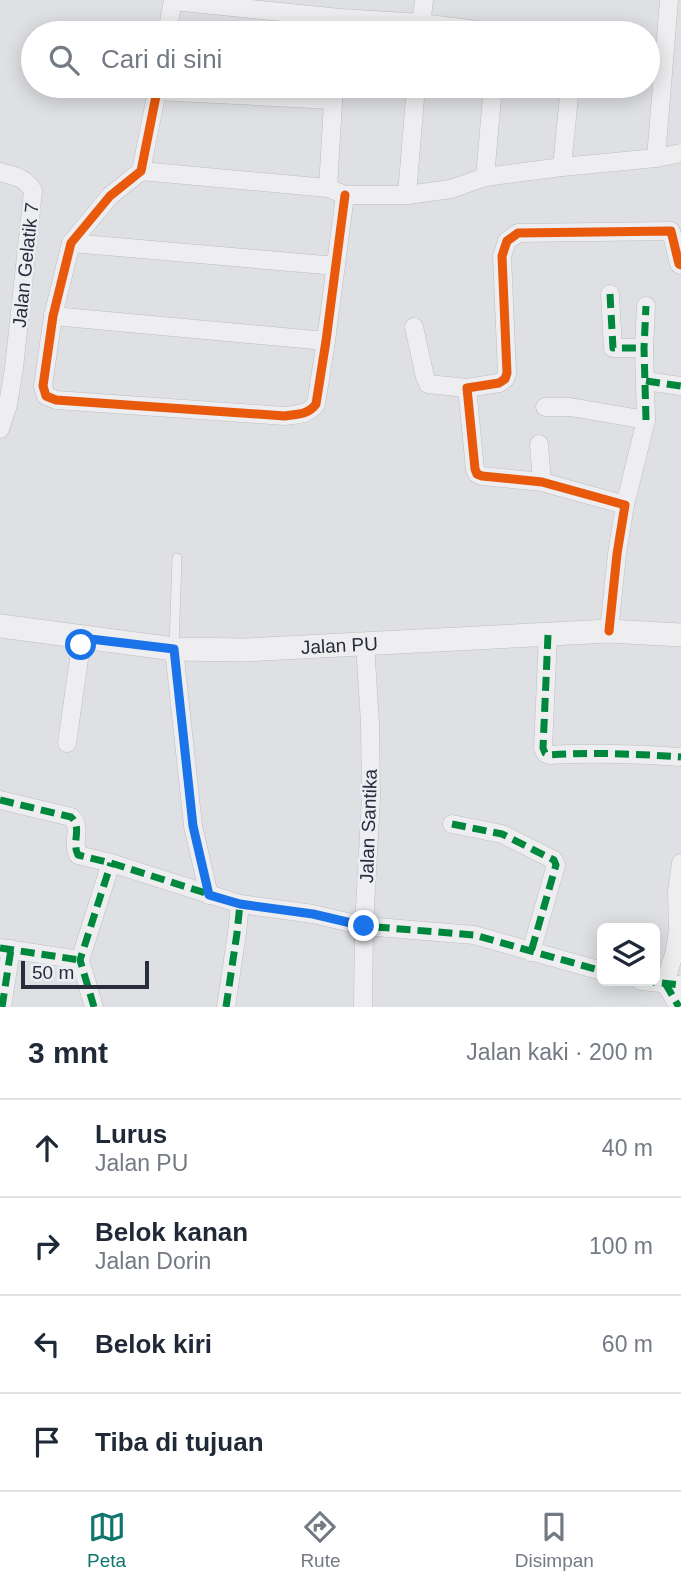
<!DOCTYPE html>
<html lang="id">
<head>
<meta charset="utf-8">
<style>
	:root { --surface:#fff; --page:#f6f6f7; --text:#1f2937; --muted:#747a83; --line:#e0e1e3; --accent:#0f766e }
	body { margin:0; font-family:Arial,sans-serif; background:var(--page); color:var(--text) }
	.controls { position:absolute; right:21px; bottom:21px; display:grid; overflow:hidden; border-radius:10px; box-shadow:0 4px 18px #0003 }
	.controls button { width:63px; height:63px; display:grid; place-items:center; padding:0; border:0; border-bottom:2px solid var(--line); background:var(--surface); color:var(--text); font:35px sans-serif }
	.scale { position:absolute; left:21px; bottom:18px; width:128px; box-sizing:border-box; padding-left:7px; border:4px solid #282d3a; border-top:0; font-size:19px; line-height:24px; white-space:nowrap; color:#282d3a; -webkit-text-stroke:5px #eceef3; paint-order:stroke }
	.stop { position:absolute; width:21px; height:21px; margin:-16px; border:5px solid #1a73e8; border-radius:50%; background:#fff }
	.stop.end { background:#1a73e8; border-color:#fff; box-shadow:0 2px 7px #0008 }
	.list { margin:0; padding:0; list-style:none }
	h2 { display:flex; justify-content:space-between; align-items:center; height:91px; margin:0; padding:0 28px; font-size:30px }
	h2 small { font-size:23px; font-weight:400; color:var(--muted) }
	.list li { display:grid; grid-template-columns:46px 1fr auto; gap:21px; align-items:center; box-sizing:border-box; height:98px; padding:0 28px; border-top:2px solid var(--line) }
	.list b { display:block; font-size:26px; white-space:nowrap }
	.list p { margin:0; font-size:23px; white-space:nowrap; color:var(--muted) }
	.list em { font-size:23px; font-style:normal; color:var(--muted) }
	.icon { flex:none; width:38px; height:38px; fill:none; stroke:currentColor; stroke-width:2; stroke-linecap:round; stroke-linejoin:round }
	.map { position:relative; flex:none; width:681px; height:1007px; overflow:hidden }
	.search { position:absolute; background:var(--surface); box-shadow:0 4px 18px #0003; left:21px; right:21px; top:21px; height:77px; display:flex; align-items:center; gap:18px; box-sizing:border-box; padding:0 24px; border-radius:38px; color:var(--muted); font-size:26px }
	.sheet { height:483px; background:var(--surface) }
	nav { display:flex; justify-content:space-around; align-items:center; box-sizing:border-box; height:98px; border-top:2px solid var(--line); background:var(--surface); font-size:19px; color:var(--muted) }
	nav a { display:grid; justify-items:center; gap:4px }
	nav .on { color:var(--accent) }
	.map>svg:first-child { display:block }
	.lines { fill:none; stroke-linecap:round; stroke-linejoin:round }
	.service-casing { stroke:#bdbec1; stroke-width:10 }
	.minor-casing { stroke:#bdbec1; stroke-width:19 }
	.tertiary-casing { stroke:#bdbec1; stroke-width:24 }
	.service { stroke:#eeeef0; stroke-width:9 }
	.minor { stroke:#eeeef0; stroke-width:18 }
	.tertiary { stroke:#eeeef0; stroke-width:23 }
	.quiet { stroke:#00873e; stroke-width:7; stroke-dasharray:14 7; stroke-linecap:butt }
	.cycleway-casing { stroke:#eceef3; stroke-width:13 }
	.cycleway { stroke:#e8590c; stroke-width:9 }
	.route { stroke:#1a73e8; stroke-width:9 }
	.labels { text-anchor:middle; stroke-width:5; stroke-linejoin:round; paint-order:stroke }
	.street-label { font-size:19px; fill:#282d3a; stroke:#eceef3 }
</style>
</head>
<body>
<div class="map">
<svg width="681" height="1007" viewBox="0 0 681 1007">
	<rect width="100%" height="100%" fill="#dfe0e3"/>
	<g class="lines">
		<defs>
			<path id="service" d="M174,647L177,558"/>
			<g id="minor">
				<path d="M173,1L340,18L421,23L502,33"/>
				<path d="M167,33L173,0"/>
				<path d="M420,33L424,0"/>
				<path d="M158,86L141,171L110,196L71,243L53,316L43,386L46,396L56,400L285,416C297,414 308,415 316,404L326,341L345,195"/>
				<path d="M157,91L333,100"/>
				<path d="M656,158L669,0"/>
				<path d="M562,167L570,86"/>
				<path d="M141,171L328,188L345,195H407L451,189L485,177L562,167L656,158L681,153"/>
				<path d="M0,172C14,176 25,177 33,191L14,368L8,405L0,429"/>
				<path d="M485,177L493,86"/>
				<path d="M328,188L334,86"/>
				<path d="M407,195L416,86"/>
				<path d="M71,243L336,266"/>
				<path d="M610,294L613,348H644"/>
				<path d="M53,316L326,341"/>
				<path d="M414,327L425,377L428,384L467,388"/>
				<path d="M646,381L681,386"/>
				<path d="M545,407H570L646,420"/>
				<path d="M539,444L542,482"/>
				<path d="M625,505L646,420L644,348L646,306"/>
				<path d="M609,631L617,554L625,505L542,482L482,476L477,474L475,469L467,388L499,383L505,379L507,373L502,256L507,241L518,233L671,231L679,264L681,265"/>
				<path d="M548,635L543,748L545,753L549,755C594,752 637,754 681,757"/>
				<path d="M174,649L193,826L209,895"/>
				<path d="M67,743L82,638"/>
				<path d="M0,800L71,817C83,828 71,842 78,855L111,863L240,904L313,914L364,926L474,935L602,971"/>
				<path d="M452,824L502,834L554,860L556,865L531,952"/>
				<path d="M0,948L80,960"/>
				<path d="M641,981L681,985"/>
				<path d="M2,1007L11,949"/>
				<path d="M94,1007L80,960L111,863"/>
				<path d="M226,1007L237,933L240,904"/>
				<path d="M363,1007L364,926L371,798L370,723L365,644"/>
				<path d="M679,1007L665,983L674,954L678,931L677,891L681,863"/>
			</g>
			<g id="tertiary">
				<path id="s1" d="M0,626L174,649L246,650L609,631L681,635"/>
			</g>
		</defs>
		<use href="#service" class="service-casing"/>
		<use href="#minor" class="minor-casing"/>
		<use href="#tertiary" class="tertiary-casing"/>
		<use href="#service" class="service"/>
		<use href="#minor" class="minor"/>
		<use href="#tertiary" class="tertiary"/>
		<g class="quiet">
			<path d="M610,294L613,348H644"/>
			<path d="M646,381L681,386"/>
			<path d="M646,420L644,348L646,306"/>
			<path d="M548,635L543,748L545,753L549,755C594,752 637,754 681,757"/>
			<path d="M174,649L193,826L209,895"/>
			<path d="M0,800L71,817C83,828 71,842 78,855L111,863L240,904L313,914L364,926L474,935L602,971"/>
			<path d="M452,824L502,834L554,860L556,865L531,952"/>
			<path d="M0,948L80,960"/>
			<path d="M641,981L681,985"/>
			<path d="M665,983L679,1007"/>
			<path d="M2,1007L11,949"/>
			<path d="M94,1007L80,960L111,863"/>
			<path d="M226,1007L237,933L240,904"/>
		</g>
		<defs>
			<g id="cycleway">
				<path d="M158,86L141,171L110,196L71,243L53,316L43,386L46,396L56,400L285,416C297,414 308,415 316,404L326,341L345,195"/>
				<path d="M609,631L617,554L625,505L542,482L482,476L477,474L475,469L467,388L499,383L505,379L507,373L502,256L507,241L518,233L671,231L679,264L681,265"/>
			</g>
		</defs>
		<use href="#cycleway" class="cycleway-casing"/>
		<use href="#cycleway" class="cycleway"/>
	</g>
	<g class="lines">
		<path class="route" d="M81,645L82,638L174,649L193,826L209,895L240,904L313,914L364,926"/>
	</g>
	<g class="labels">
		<g class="street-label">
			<text transform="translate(25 265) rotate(-84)" y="7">Jalan Gelatik 7</text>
			<text dy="7" stroke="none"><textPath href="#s1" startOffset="341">Jalan PU</textPath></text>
			<text transform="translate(368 826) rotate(-88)" y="7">Jalan Santika</text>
		</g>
	</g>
</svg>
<div class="controls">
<button><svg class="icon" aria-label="layers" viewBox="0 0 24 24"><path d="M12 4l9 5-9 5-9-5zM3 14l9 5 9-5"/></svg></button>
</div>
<div class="scale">50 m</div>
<div class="stop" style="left:81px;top:645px"></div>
<div class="stop end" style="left:364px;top:926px"></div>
<div class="search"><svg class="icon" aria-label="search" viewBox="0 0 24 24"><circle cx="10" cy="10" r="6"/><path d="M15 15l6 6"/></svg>Cari di sini</div>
</div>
<section class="sheet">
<h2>3 mnt<small>Jalan kaki · 200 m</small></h2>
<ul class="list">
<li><svg class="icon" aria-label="ahead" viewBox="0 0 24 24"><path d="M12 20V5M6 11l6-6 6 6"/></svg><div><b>Lurus</b><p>Jalan PU</p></div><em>40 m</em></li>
<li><svg class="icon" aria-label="right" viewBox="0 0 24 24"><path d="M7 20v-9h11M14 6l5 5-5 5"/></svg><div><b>Belok kanan</b><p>Jalan Dorin</p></div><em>100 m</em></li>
<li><svg class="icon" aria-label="left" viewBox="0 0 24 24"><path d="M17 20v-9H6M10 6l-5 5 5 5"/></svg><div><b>Belok kiri</b></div><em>60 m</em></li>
<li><svg class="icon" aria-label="arrive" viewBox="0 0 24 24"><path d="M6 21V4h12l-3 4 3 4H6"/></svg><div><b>Tiba di tujuan</b></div></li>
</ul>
</section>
<nav>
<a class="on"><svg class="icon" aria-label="map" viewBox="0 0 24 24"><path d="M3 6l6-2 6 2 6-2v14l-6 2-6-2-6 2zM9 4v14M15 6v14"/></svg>Peta</a>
<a><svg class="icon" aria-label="directions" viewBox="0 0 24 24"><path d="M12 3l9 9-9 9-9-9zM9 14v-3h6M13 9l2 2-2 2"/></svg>Rute</a>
<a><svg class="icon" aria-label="saved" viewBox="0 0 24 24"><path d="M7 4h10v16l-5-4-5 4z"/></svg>Disimpan</a>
</nav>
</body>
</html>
